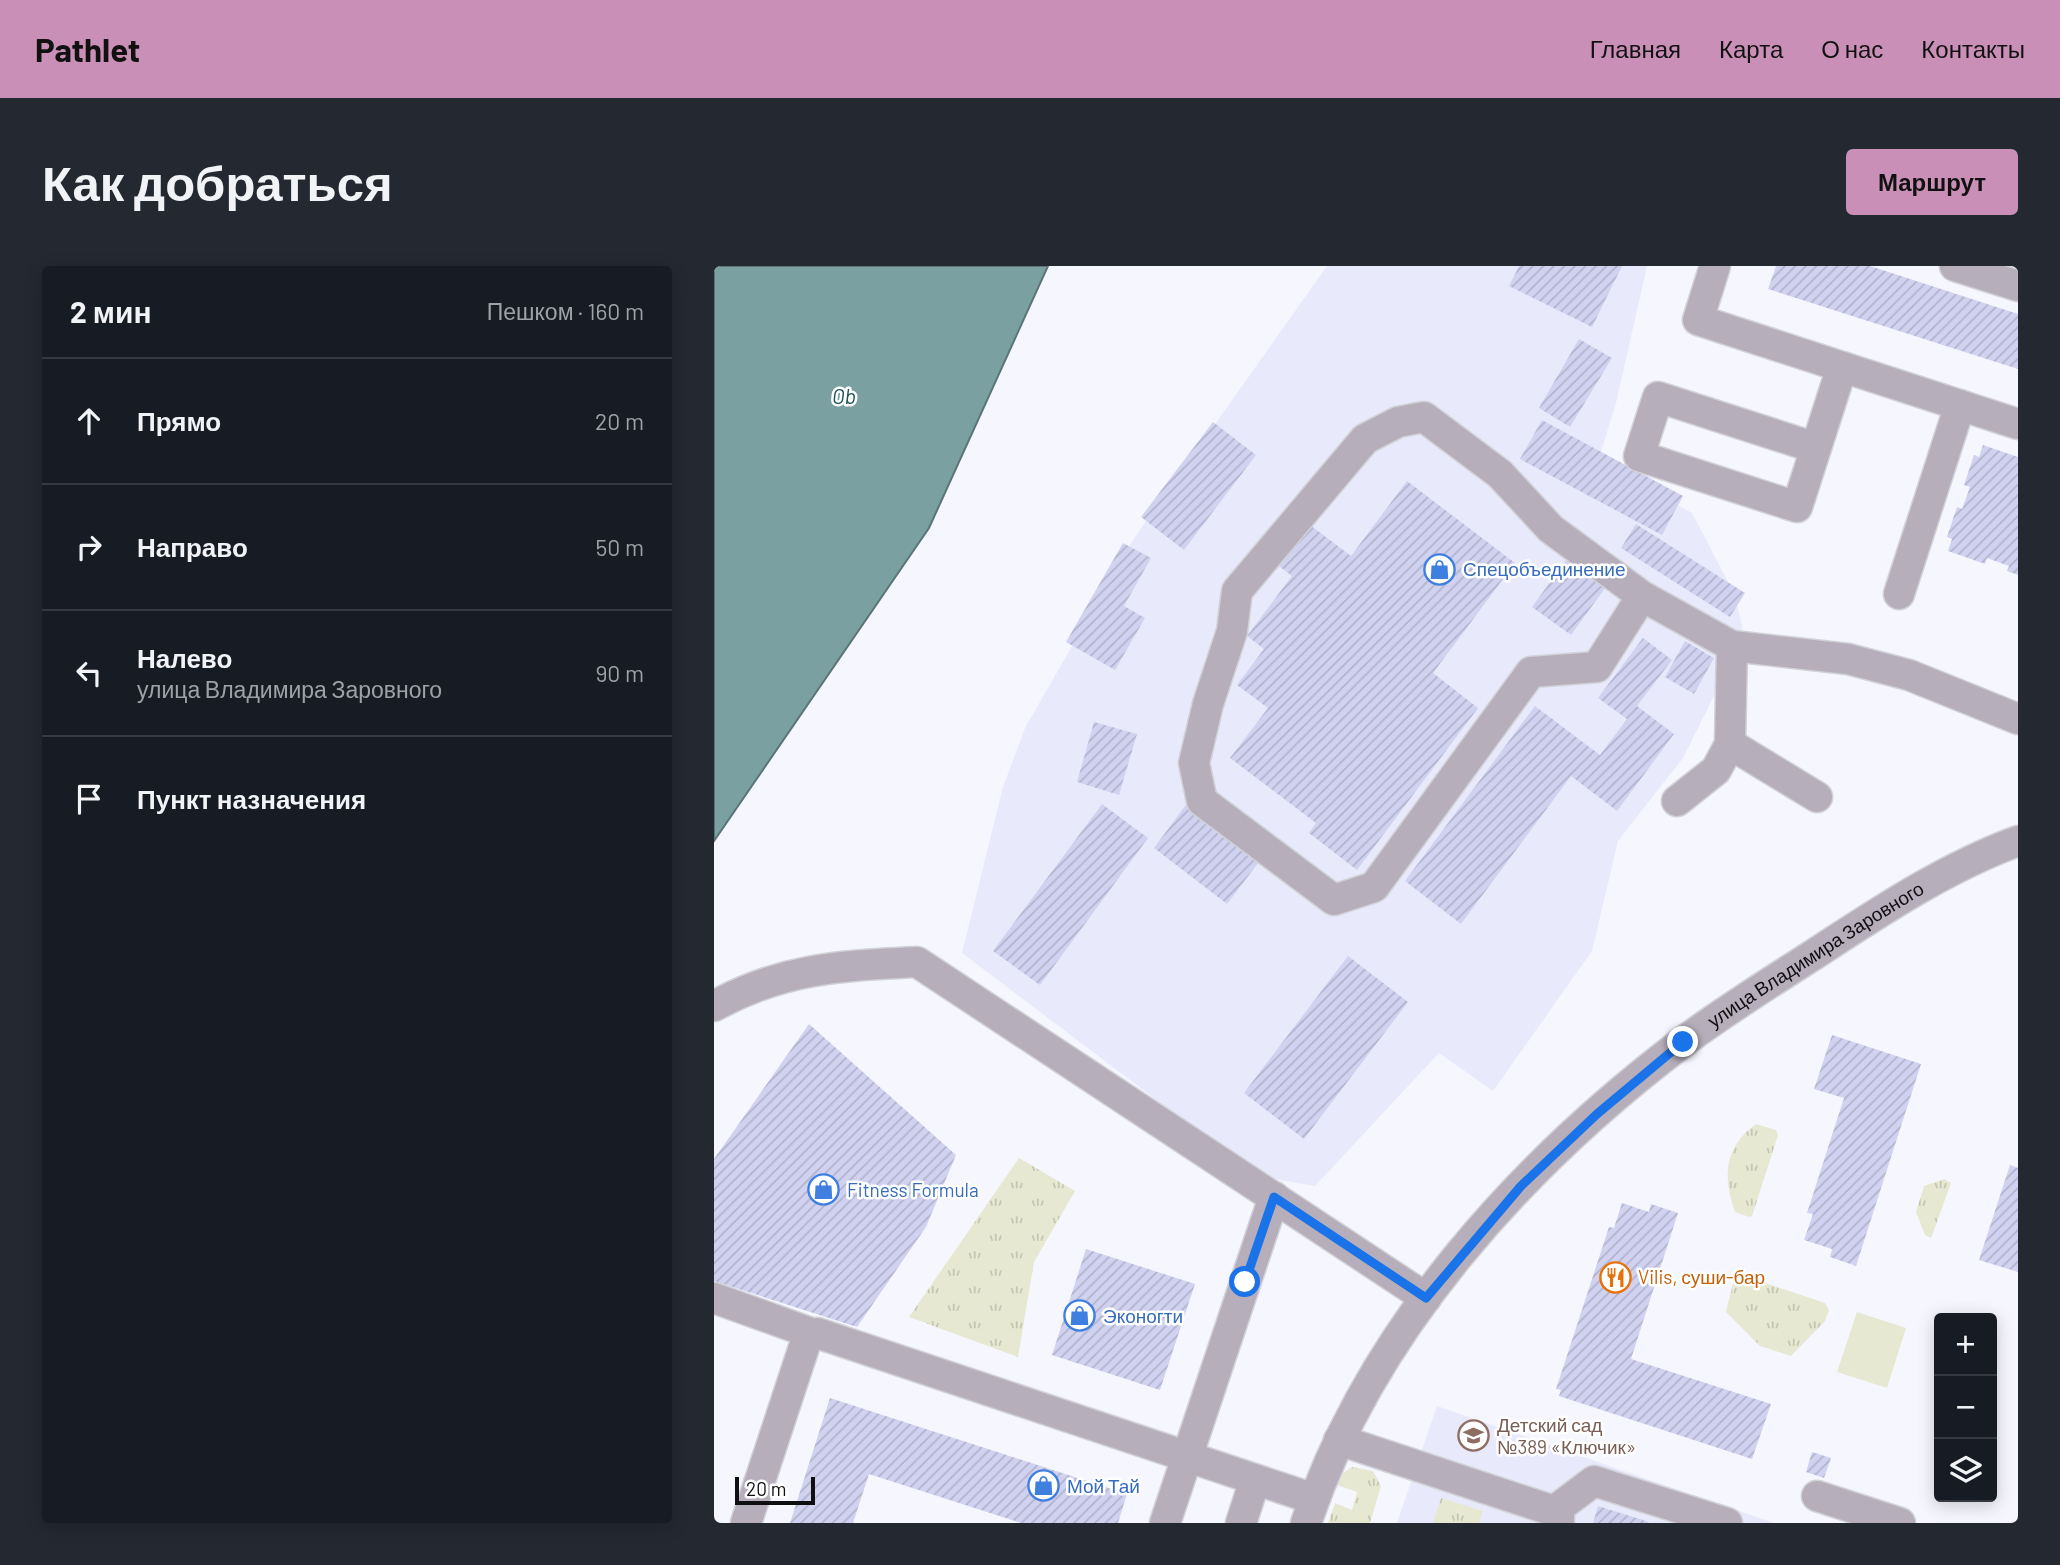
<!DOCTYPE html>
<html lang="ru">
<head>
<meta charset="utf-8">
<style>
	:root { --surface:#171b24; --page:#242831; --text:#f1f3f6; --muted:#9ea1a6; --line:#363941; --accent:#c98fb7 }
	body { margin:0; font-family:Barlow,sans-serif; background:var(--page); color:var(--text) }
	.controls { position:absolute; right:21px; bottom:21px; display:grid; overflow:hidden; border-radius:7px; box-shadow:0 4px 18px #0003 }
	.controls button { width:63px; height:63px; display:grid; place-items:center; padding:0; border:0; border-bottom:2px solid var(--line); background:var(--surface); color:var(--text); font:35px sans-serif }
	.scale { position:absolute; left:21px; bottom:18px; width:80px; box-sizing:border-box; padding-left:7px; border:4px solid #0f0f12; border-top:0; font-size:19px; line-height:24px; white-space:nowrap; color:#0f0f12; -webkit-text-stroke:5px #fff; paint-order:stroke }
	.stop { position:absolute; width:21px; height:21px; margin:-16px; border:5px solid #1a73e8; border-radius:50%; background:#fff }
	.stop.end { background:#1a73e8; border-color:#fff; box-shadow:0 2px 7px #0008 }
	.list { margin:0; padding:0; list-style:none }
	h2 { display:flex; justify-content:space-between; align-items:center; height:91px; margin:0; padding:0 28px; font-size:30px }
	h2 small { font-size:23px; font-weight:400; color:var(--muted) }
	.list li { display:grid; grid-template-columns:46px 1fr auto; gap:21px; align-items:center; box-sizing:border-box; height:126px; padding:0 28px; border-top:2px solid var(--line) }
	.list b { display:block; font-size:26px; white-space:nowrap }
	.list p { margin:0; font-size:23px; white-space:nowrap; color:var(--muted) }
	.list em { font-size:23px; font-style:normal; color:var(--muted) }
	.icon { flex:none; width:38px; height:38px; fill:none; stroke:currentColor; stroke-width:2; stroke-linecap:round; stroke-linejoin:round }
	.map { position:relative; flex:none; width:1304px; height:1257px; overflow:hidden; border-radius:7px }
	header { display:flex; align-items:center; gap:42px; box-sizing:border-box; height:98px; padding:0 35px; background:var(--accent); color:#111 }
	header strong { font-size:33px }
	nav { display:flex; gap:38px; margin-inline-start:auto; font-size:24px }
	.intro { display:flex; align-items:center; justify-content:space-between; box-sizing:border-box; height:168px; padding:0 42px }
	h1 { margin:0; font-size:49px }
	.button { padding:18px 32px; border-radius:7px; background:var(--accent); color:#111; font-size:24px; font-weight:700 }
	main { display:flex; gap:42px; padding:0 42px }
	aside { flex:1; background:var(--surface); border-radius:7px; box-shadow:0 4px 18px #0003 }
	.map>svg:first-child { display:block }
	.built { fill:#e8eafb }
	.grass { fill:url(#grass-tufts) }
	.pitch { fill:#e6e8d1 }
	.water { fill:#7aa0a2; stroke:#5a7477; stroke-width:2 }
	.building { fill:url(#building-hatch) }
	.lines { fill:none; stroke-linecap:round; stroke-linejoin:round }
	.minor-casing { stroke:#d1d1d8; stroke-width:33 }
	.minor { stroke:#b6aeba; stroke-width:30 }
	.route { stroke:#1a73e8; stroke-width:9 }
	.labels { text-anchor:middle; stroke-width:5; stroke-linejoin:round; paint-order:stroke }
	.shop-label { font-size:19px; fill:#366cbe; stroke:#fff; text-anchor:start }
	.street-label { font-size:19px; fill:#0f0f12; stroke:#fff }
	.food-label { font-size:19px; fill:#c56008; stroke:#fff; text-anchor:start }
	.education-label { font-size:19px; fill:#785e54; stroke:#fff; text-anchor:start }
	.water-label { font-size:21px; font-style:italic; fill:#1d5458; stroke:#fff }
</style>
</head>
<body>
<header>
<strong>Pathlet</strong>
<nav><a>Главная</a><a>Карта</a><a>О нас</a><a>Контакты</a></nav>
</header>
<div class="intro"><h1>Как добраться</h1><a class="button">Маршрут</a></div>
<main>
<aside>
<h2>2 мин<small>Пешком · 160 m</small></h2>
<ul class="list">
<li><svg class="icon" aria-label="ahead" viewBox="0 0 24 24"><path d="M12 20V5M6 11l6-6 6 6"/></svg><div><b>Прямо</b></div><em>20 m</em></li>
<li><svg class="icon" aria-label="right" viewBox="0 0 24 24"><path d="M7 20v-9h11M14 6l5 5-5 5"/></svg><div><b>Направо</b></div><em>50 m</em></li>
<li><svg class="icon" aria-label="left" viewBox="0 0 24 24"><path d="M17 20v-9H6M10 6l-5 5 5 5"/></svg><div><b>Налево</b><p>улица Владимира Заровного</p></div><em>90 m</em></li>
<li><svg class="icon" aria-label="arrive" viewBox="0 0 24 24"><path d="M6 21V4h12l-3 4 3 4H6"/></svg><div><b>Пункт назначения</b></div></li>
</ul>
</aside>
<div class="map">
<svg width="1304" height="1257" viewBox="0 0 1304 1257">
	<defs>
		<pattern id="grass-tufts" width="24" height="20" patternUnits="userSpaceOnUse" patternTransform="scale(1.75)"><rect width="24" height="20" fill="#e6e8d1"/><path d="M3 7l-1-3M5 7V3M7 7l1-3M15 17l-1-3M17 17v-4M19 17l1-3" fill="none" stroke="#c4c6b2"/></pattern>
		<pattern id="building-hatch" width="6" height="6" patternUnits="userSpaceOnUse" patternTransform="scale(1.75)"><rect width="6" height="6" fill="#d0d2f0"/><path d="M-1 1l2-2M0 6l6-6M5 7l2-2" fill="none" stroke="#b1b3cd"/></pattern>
	</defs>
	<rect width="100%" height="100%" fill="#f6f6fe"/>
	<g class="built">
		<path d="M613,0H933L902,137L884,195L978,247L1021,329L1030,370L969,492L904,575L878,685L779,825L725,787L601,920L543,910L248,687L289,521L311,462L419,274Z"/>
		<path d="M723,1140L1060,1257H683Z"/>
	</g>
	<g class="grass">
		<path d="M1042,858L1062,864L1064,869L1038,950L1035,951L1021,946C1009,911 1009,882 1042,858Z"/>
		<path d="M305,892L361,925L320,996L304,1091L195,1051Z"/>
		<path d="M1230,913L1237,917L1217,972L1211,969L1202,946L1210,920Z"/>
		<path d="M1027,1009L1111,1037L1115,1044L1111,1055L1077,1090L1046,1080L1012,1046L1020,1013Z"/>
		<path d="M638,1201L659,1205L667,1220L656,1257H614L621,1237L638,1244L643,1226L623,1219L629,1207Z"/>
		<path d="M727,1232L769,1245L765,1257H719Z"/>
	</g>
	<path class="pitch" d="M1143,1046L1192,1062L1173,1122L1123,1106Z"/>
	<path class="water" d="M0,0H334L215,262L0,575Z"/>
	<g class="building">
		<path d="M805,0H908L878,61L795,20Z"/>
		<path d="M1062,0H1156L1304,48V103L1054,23Z"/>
		<path d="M865,73L898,92L856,161L825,142Z"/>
		<path d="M828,154L969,230L948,269L806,193Z"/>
		<path d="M499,156L542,189L470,284L427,251Z"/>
		<path d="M1269,179L1304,191V309L1293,305L1295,300L1273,292L1271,298L1234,285L1238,273L1233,271L1243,241L1248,243L1256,221L1250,219L1260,189L1265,191Z"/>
		<path d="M693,215L801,297L719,407L764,442L643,604L595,567L602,557L516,492L554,442L523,419L550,383L533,370L578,310L561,297L592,256L637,290Z"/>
		<path d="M922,258L1031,327L1016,351L907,282Z"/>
		<path d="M409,277L437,292L410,340L431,352L401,404L352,376Z"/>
		<path d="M855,290L894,318L857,369L818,341Z"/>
		<path d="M929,372L958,394L923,440L960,468L903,545L857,510L747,658L691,615L821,440L886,489L913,453L884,432Z"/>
		<path d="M971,375L1000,392L980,428L951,411Z"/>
		<path d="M380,456L423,468L405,529L363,516Z"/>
		<path d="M474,536L548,592L513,638L440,582Z"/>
		<path d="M388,538L434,572L326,719L279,685Z"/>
		<path d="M634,690L694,736L590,873L530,827Z"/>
		<path d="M95,758L242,889L212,961L143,1061L0,1015V893Z"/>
		<path d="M1118,769L1207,798L1142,1000L1116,991L1118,983L1090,974L1099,948L1093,947L1130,832L1100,823Z"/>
		<path d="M1296,899L1304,902V1006L1265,994Z"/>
		<path d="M908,937L935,946L937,938L964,947L917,1093L1057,1138L1038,1193L845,1130L847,1124L842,1123L895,961L900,962Z"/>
		<path d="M372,983L481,1018L446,1124L338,1089Z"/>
		<path d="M116,1132L413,1228L404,1257H307L155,1208L139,1257H76Z"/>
		<path d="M1098,1186L1117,1192L1110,1212L1092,1206Z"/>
		<path d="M884,1240L935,1256L934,1257H879Z"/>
	</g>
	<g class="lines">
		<defs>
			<g id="minor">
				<path d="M1001,0L984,54L1304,158"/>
				<path d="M1241,0L1304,20"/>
				<path d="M1102,182L944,131L925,190L1083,241L1128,101"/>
				<path d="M1185,328L1246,139"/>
				<path d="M928,330L883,401L817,406L660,621L620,634L488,535L480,497L494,438L518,365L523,325L651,173L684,156L710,151L786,208L837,263L928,330L1018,380L1134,393L1195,409L1304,453"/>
				<path d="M1016,478L1103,531"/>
				<path d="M963,535L1002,504L1016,478L1018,380"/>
				<path d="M0,740C69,702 126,700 203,696L712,1032"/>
				<path d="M0,1032L97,1067"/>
				<path d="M625,1174L840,1245L845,1249V1257"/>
				<path d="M1103,1230L1186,1257"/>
				<path d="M840,1245L880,1215L1013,1257"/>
				<path d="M32,1257L93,1072L103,1067L600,1233"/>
				<path d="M451,1257L560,931"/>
				<path d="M527,1257L541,1214"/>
				<path id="s1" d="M592,1257C657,1063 808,898 969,776C1009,746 1054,718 1096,691C1162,648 1230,602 1304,575"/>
			</g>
		</defs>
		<use href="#minor" class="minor-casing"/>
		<use href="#minor" class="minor"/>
	</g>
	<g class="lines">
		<path class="route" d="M531,1016L560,931L712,1032L807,920L883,848L969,776"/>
	</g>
	<defs>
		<symbol id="shop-ring" viewBox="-11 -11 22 22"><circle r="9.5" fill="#fff" stroke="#3f7fe0" stroke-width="1.5"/><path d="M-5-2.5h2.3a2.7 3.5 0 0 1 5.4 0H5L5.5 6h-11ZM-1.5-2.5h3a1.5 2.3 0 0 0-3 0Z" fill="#3f7fe0"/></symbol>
		<symbol id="restaurant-ring" viewBox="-11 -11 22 22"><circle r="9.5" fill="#fff" stroke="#e8710a" stroke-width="1.5"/><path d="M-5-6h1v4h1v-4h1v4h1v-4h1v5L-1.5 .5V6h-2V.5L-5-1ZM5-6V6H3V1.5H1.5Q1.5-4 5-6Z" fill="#e8710a"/></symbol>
		<symbol id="school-ring" viewBox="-11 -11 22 22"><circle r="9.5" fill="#fff" stroke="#8d6e63" stroke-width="1.5"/><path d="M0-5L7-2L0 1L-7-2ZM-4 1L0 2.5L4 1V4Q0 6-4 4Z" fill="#8d6e63"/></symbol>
	</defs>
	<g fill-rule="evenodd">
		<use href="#shop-ring" x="708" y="286" width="35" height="35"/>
		<use href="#shop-ring" x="92" y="906" width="35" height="35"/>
		<use href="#restaurant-ring" x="884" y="994" width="35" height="35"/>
		<use href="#shop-ring" x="348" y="1032" width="35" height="35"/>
		<use href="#school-ring" x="742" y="1152" width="35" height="35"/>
		<use href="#shop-ring" x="312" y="1202" width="35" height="35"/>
	</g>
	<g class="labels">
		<g class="shop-label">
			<text x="749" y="310">Спецобъединение</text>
			<text x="133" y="931">Fitness Formula</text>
			<text x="389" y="1057">Эконогти</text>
			<text x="353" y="1227">Мой Тай</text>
		</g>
		<g class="street-label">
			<text dy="7" stroke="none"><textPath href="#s1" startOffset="779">улица Владимира Заровного</textPath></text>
		</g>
		<g class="food-label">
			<text x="924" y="1018">Vilis, суши-бар</text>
		</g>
		<g class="education-label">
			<text x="783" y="1166">Детский сад<tspan x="783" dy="22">№389 «Ключик»</tspan></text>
		</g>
		<g class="water-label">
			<text x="130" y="138">Ob</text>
		</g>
	</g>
</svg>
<div class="controls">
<button>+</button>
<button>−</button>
<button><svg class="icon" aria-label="layers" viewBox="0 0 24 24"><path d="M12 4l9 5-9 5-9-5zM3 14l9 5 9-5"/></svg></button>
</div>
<div class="scale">20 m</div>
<div class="stop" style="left:531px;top:1016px"></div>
<div class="stop end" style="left:969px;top:776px"></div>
</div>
</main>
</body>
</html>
